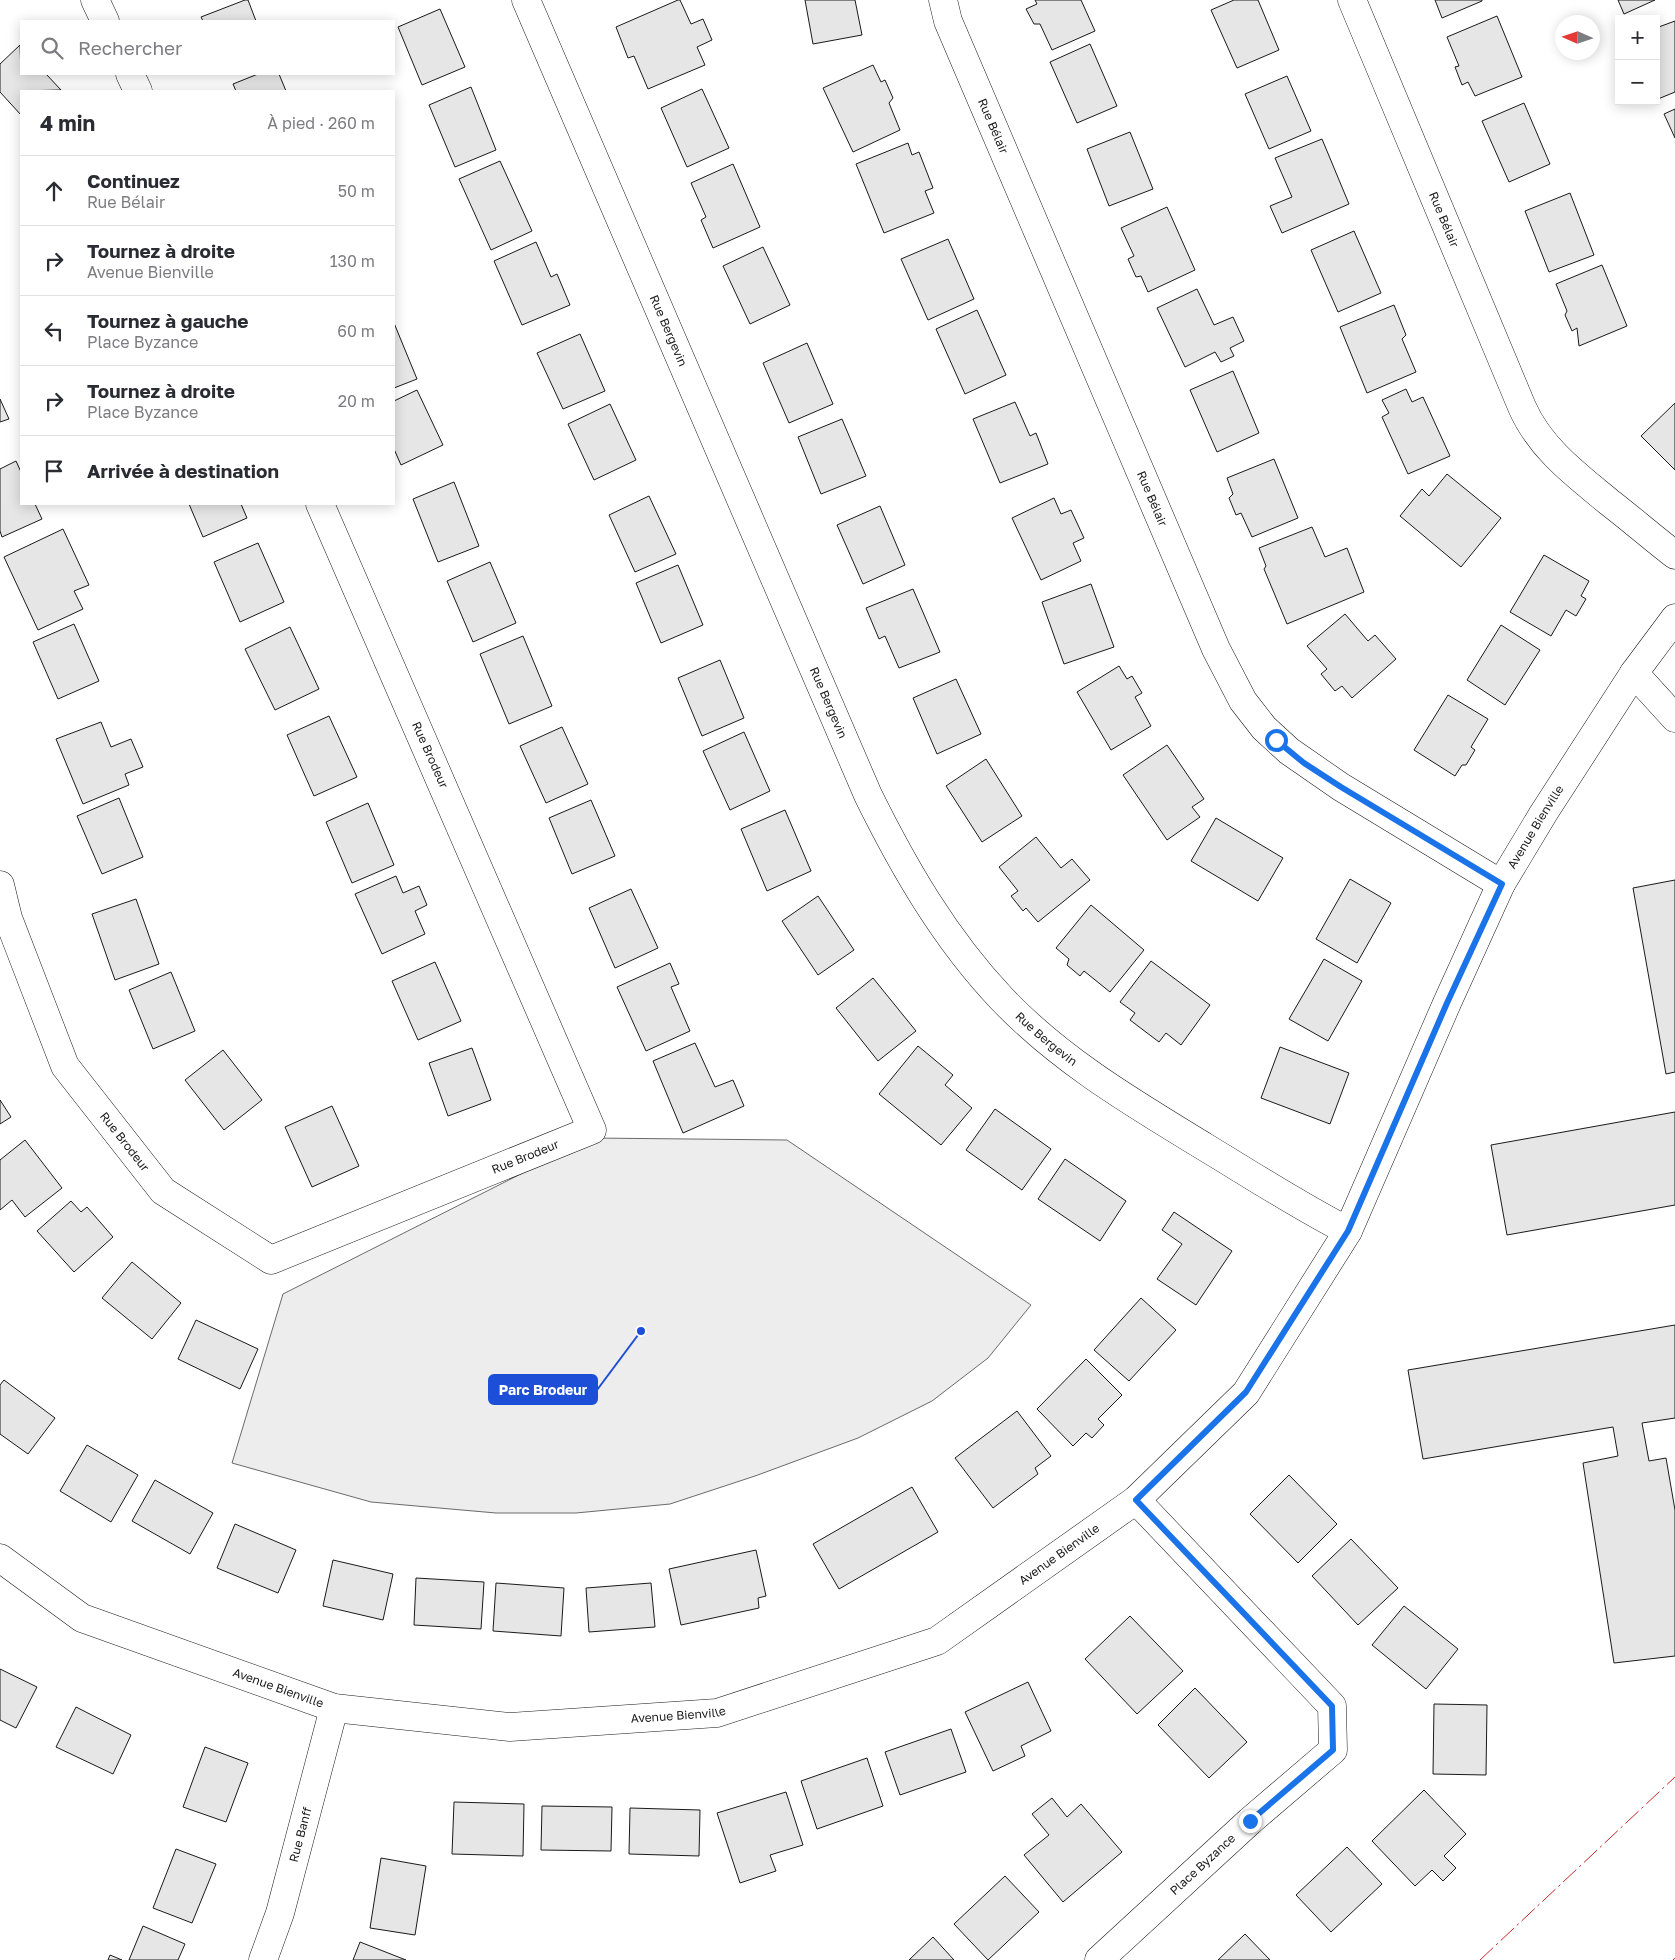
<!DOCTYPE html>
<html lang="fr">
<head>
<meta charset="utf-8">
<style>
	:root { --surface:#fff; --page:#f7f7f7; --text:#2b2b33; --muted:#7c7c81; --line:#e1e1e2 }
	body { margin:0; font-family:"Golos Text",sans-serif; background:var(--page); color:var(--text) }
	.controls { position:absolute; right:15px; top:15px; display:grid; overflow:hidden; border-radius:0px; box-shadow:0 2px 12px #0003 }
	.controls button { width:45px; height:45px; display:grid; place-items:center; padding:0; border:0; border-bottom:1px solid var(--line); background:var(--surface); color:var(--text); font:25px sans-serif }
	.compass { position:absolute; left:1555px; top:15px; width:45px; height:45px; border-radius:50%; background:var(--surface); box-shadow:0 2px 12px #0003; rotate:273deg }
	.stop { position:absolute; width:15px; height:15px; margin:-11px; border:4px solid #1a73e8; border-radius:50%; background:#fff }
	.stop.end { background:#1a73e8; border-color:#fff; box-shadow:0 1px 5px #0008 }
	.list { margin:0; padding:0; list-style:none }
	h2 { display:flex; justify-content:space-between; align-items:center; height:65px; margin:0; padding:0 20px; font-size:21px }
	h2 small { font-size:16px; font-weight:400; color:var(--muted) }
	.list li { display:grid; grid-template-columns:32px 1fr auto; gap:15px; align-items:center; box-sizing:border-box; height:70px; padding:0 20px; border-top:1px solid var(--line) }
	.list b { display:block; font-size:19px; white-space:nowrap }
	.list p { margin:0; font-size:16px; white-space:nowrap; color:var(--muted) }
	.list em { font-size:16px; font-style:normal; color:var(--muted) }
	.icon { flex:none; width:28px; height:28px; fill:none; stroke:currentColor; stroke-width:2; stroke-linecap:round; stroke-linejoin:round }
	.map { position:relative; flex:none; width:1675px; height:1960px; overflow:hidden }
	.search { position:absolute; background:var(--surface); box-shadow:0 2px 12px #0003; left:20px; top:20px; width:375px; height:55px; display:flex; align-items:center; gap:12px; box-sizing:border-box; padding:0 18px; border-radius:0px; color:var(--muted); font-size:19px }
	.panel { position:absolute; background:var(--surface); box-shadow:0 2px 12px #0003; left:20px; top:90px; width:375px; height:415px; border-radius:0px }
	.map>svg:first-child { display:block }
	.built { fill:#ededed; stroke:#6a6a6a }
	.building { fill:#e6e6e6; stroke:#1a1a1a }
	.lines { fill:none; stroke-linecap:round; stroke-linejoin:round }
	.minor-casing { stroke:#1a1a1a; stroke-width:29 }
	.minor { stroke:#fff; stroke-width:28 }
	.power { stroke:#c62828; stroke-width:1; stroke-dasharray:18 4 2.5 4; stroke-linecap:butt }
	.route { stroke:#1a73e8; stroke-width:6 }
	.labels { text-anchor:middle; stroke-width:4; stroke-linejoin:round; paint-order:stroke }
	.street-label { font-size:12px; fill:#1a1a1a; stroke:#fff }
	.leader { fill:none; stroke:#1d4ed8; stroke-width:2 }
	.callout-dot { fill:#1d4ed8; stroke:#fff; stroke-width:2 }
	.callout { fill:#1d4ed8; stroke:#1d4ed8; stroke-width:2 }
	.callout-label { font-size:14px; text-anchor:middle; font-weight:bold; fill:#fff }
</style>
</head>
<body>
<div class="map">
<svg width="1675" height="1960" viewBox="0 0 1675 1960">
	<rect width="100%" height="100%" fill="#fff"/>
	<path class="built" d="M592,1138L787,1140L1031,1305L988,1358L932,1401L858,1438L755,1476L670,1504L576,1513H496L371,1502L232,1463L283,1294Z"/>
	<g class="building">
		<path d="M245,0H248L256,21H203L201,17Z"/>
		<path d="M678,0H680L691,24L703,19L712,40L697,47L705,65L648,89L634,56L628,58L616,27Z"/>
		<path d="M805,0H855L862,35L813,44Z"/>
		<path d="M1035,0H1081L1095,31L1052,50L1040,24H1034L1026,9L1037,4Z"/>
		<path d="M1234,0H1258L1279,50L1237,68L1211,10Z"/>
		<path d="M1435,0H1482V1L1442,18Z"/>
		<path d="M1618,0H1655L1624,14Z"/>
		<path d="M440,9L465,67L422,85L398,27Z"/>
		<path d="M1497,16L1522,77L1475,96L1468,82L1462,85L1455,67L1459,66L1447,37Z"/>
		<path d="M1675,21V92L1658,99L1656,94V28Z"/>
		<path d="M1090,44L1117,106L1077,123L1050,62Z"/>
		<path d="M20,45L21,74H46L61,90L21,91V115L0,92V64Z"/>
		<path d="M873,65L881,82L885,80L893,98L889,103L900,130L853,152L823,88Z"/>
		<path d="M258,74H279L286,91H236L233,84Z"/>
		<path d="M1287,76L1311,131L1269,149L1245,94Z"/>
		<path d="M471,87L496,150L455,167L429,105Z"/>
		<path d="M702,89L729,148L687,167L661,108Z"/>
		<path d="M1524,103L1550,164L1509,182L1482,121Z"/>
		<path d="M1675,109V138L1664,114Z"/>
		<path d="M1130,132L1153,189L1109,206L1087,149Z"/>
		<path d="M1322,139L1349,204L1282,233L1270,206L1292,197L1275,158Z"/>
		<path d="M908,143L912,155L919,152L933,188L925,191L934,213L884,233L856,164Z"/>
		<path d="M500,161L532,231L491,250L459,179Z"/>
		<path d="M733,164L760,227L713,248L701,220L706,217L691,183Z"/>
		<path d="M1570,193L1594,255L1549,272L1525,211Z"/>
		<path d="M1167,207L1195,270L1148,292L1141,276L1136,277L1128,259L1134,256L1121,228Z"/>
		<path d="M1354,231L1381,293L1338,312L1311,250Z"/>
		<path d="M948,239L974,299L928,320L901,259Z"/>
		<path d="M536,242L551,277L557,274L570,305L522,325L494,261Z"/>
		<path d="M763,247L790,305L750,324L723,266Z"/>
		<path d="M1602,265L1627,326L1579,346L1577,328L1572,331L1565,315L1567,311L1556,284Z"/>
		<path d="M1197,289L1214,325L1233,317L1244,341L1230,348L1234,356L1221,362L1215,352L1185,367L1157,308Z"/>
		<path d="M1394,305L1406,335L1402,339L1416,372L1367,393L1340,327Z"/>
		<path d="M977,310L1006,375L965,394L936,329Z"/>
		<path d="M394,323L417,379L394,388Z"/>
		<path d="M580,334L605,391L563,409L537,353Z"/>
		<path d="M807,343L833,404L789,423L763,363Z"/>
		<path d="M1233,371L1259,433L1217,452L1190,390Z"/>
		<path d="M1406,389L1412,402L1423,397L1450,456L1408,474L1382,417L1389,413L1382,400Z"/>
		<path d="M417,390L443,445L401,465L394,449V401Z"/>
		<path d="M0,399L9,419L0,422Z"/>
		<path d="M1015,402L1030,436L1036,433L1048,464L1000,483L973,419Z"/>
		<path d="M1675,403V470L1641,436Z"/>
		<path d="M610,404L636,460L594,480L568,424Z"/>
		<path d="M842,419L866,476L821,494L798,437Z"/>
		<path d="M1274,459L1298,518L1252,537L1241,513L1236,515L1229,498L1233,494L1227,478Z"/>
		<path d="M16,461L21,472V504H35L42,519L2,537L0,531V469Z"/>
		<path d="M1447,474L1501,518L1461,567L1400,516L1422,489L1429,496Z"/>
		<path d="M454,482L479,546L438,562L413,499Z"/>
		<path d="M649,496L676,554L635,572L609,515Z"/>
		<path d="M1054,498L1061,514L1071,510L1084,538L1073,543L1081,561L1041,580L1012,518Z"/>
		<path d="M189,504H241L247,518L203,537Z"/>
		<path d="M880,506L905,565L863,584L837,525Z"/>
		<path d="M1312,527L1325,557L1347,548L1364,592L1287,624L1264,569L1266,566L1259,548Z"/>
		<path d="M63,529L89,585L74,591L83,609L38,630L4,557Z"/>
		<path d="M258,543L284,602L240,622L214,562Z"/>
		<path d="M1544,555L1589,581L1581,596L1586,599L1576,616L1566,610L1551,636L1510,612Z"/>
		<path d="M490,562L516,623L473,642L447,581Z"/>
		<path d="M678,565L703,625L661,643L636,583Z"/>
		<path d="M1091,584L1114,647L1064,664L1042,602Z"/>
		<path d="M913,589L940,652L899,668L885,636L879,639L866,608Z"/>
		<path d="M1345,614L1368,641L1375,635L1396,659L1352,698L1342,686L1335,691L1321,674L1327,669L1307,646Z"/>
		<path d="M74,624L99,681L58,699L33,642Z"/>
		<path d="M1501,625L1540,650L1505,705L1467,680Z"/>
		<path d="M290,627L319,689L275,710L245,649Z"/>
		<path d="M523,636L552,706L509,724L480,654Z"/>
		<path d="M720,660L744,718L702,736L678,678Z"/>
		<path d="M1119,666L1127,679L1132,676L1142,693L1135,697L1151,726L1111,750L1077,692Z"/>
		<path d="M956,679L981,734L937,754L913,698Z"/>
		<path d="M1448,695L1488,719L1471,747L1475,750L1466,765H1462L1455,776L1414,750Z"/>
		<path d="M329,716L357,777L314,796L287,735Z"/>
		<path d="M101,722L111,747L131,739L143,767L125,774L129,785L83,804L56,739Z"/>
		<path d="M562,727L588,784L546,803L520,746Z"/>
		<path d="M744,732L770,791L730,810L703,751Z"/>
		<path d="M1167,745L1204,799L1192,807L1200,817L1167,840L1123,775Z"/>
		<path d="M986,759L1022,816L982,842L946,786Z"/>
		<path d="M119,798L143,857L102,874L77,816Z"/>
		<path d="M591,800L615,856L572,874L549,818Z"/>
		<path d="M368,803L394,865L352,883L326,822Z"/>
		<path d="M785,810L811,871L767,891L741,829Z"/>
		<path d="M1216,818L1283,858L1258,901L1191,861Z"/>
		<path d="M1036,837L1061,868L1072,859L1090,880L1038,922L1026,908L1023,911L1011,896L1018,891L999,867Z"/>
		<path d="M396,876L403,893L419,886L427,905L415,911L425,934L382,954L355,894Z"/>
		<path d="M1350,879L1391,903L1357,963L1316,939Z"/>
		<path d="M1675,880V1072L1666,1074L1633,888Z"/>
		<path d="M631,889L658,948L615,968L589,908Z"/>
		<path d="M818,896L854,950L818,975L782,921Z"/>
		<path d="M136,899L159,964L115,980L92,914Z"/>
		<path d="M1091,905L1144,950L1110,992L1084,971L1080,976L1067,965L1069,959L1056,948Z"/>
		<path d="M1324,959L1362,981L1328,1041L1289,1019Z"/>
		<path d="M1151,961L1210,1005L1181,1045L1166,1033L1159,1042L1130,1020L1135,1013L1120,1002Z"/>
		<path d="M435,962L461,1021L418,1040L392,981Z"/>
		<path d="M670,963L679,984L671,987L690,1031L646,1051L617,987Z"/>
		<path d="M171,972L195,1031L153,1049L129,990Z"/>
		<path d="M873,978L916,1031L878,1061L836,1008Z"/>
		<path d="M695,1043L715,1087L733,1080L744,1106L683,1133L653,1061Z"/>
		<path d="M918,1046L953,1075L945,1085L972,1108L941,1145L879,1094Z"/>
		<path d="M1280,1047L1349,1073L1330,1124L1261,1098Z"/>
		<path d="M472,1048L491,1100L448,1116L429,1063Z"/>
		<path d="M223,1050L262,1100L224,1130L185,1080Z"/>
		<path d="M0,1100L11,1117L0,1124Z"/>
		<path d="M332,1106L359,1166L312,1187L285,1127Z"/>
		<path d="M995,1109L1051,1149L1022,1190L966,1150Z"/>
		<path d="M1675,1112V1205L1507,1235L1491,1145Z"/>
		<path d="M25,1140L62,1188L25,1217L12,1200L0,1210V1160Z"/>
		<path d="M1065,1159L1126,1201L1100,1241L1038,1199Z"/>
		<path d="M71,1201L81,1212L87,1207L113,1237L74,1272L37,1231Z"/>
		<path d="M1174,1212L1232,1251L1196,1305L1157,1279L1182,1244L1162,1230Z"/>
		<path d="M132,1262L181,1303L152,1339L102,1298Z"/>
		<path d="M1141,1298L1176,1330L1129,1381L1094,1350Z"/>
		<path d="M196,1320L258,1349L240,1389L178,1359Z"/>
		<path d="M1675,1325V1418L1642,1423L1649,1461L1666,1458L1675,1510V1656L1614,1663L1583,1463L1618,1456L1613,1427L1423,1459L1408,1370Z"/>
		<path d="M1086,1359L1122,1395L1098,1419L1104,1425L1092,1438L1086,1433L1073,1446L1037,1409Z"/>
		<path d="M4,1380L55,1418L28,1454L0,1434V1385Z"/>
		<path d="M1017,1411L1051,1456L1035,1468L1038,1474L993,1508L955,1458Z"/>
		<path d="M87,1445L138,1475L111,1522L60,1491Z"/>
		<path d="M1289,1475L1337,1524L1298,1563L1250,1514Z"/>
		<path d="M155,1480L213,1513L190,1554L132,1521Z"/>
		<path d="M912,1487L938,1532L839,1589L813,1544Z"/>
		<path d="M235,1524L296,1550L278,1593L217,1568Z"/>
		<path d="M1351,1539L1398,1588L1358,1625L1312,1576Z"/>
		<path d="M756,1550L766,1596L758,1598L759,1608L681,1625L669,1569Z"/>
		<path d="M333,1560L393,1574L383,1620L323,1606Z"/>
		<path d="M416,1578L484,1582L481,1629L414,1625Z"/>
		<path d="M496,1583L564,1588L561,1636L493,1631Z"/>
		<path d="M651,1583L655,1627L589,1632L586,1588Z"/>
		<path d="M1404,1606L1458,1649L1426,1689L1372,1645Z"/>
		<path d="M1130,1616L1183,1671L1137,1714L1085,1659Z"/>
		<path d="M0,1669L37,1687L16,1728L0,1720Z"/>
		<path d="M1028,1682L1051,1731L1021,1746L1025,1756L993,1771L965,1712Z"/>
		<path d="M1195,1688L1247,1742L1209,1778L1158,1725Z"/>
		<path d="M1434,1704L1487,1705L1486,1775L1433,1774Z"/>
		<path d="M76,1707L131,1735L113,1774L56,1747Z"/>
		<path d="M951,1729L966,1772L900,1795L885,1752Z"/>
		<path d="M205,1747L248,1763L226,1822L183,1807Z"/>
		<path d="M867,1758L883,1806L817,1829L801,1781Z"/>
		<path d="M1424,1790L1466,1834L1444,1856L1456,1868L1443,1881L1432,1870L1415,1886L1372,1841Z"/>
		<path d="M786,1792L803,1845L770,1855L776,1871L740,1883L717,1813Z"/>
		<path d="M1052,1798L1067,1817L1081,1804L1122,1852L1063,1902L1024,1855L1049,1835L1032,1814Z"/>
		<path d="M454,1802L524,1804L523,1856L452,1854Z"/>
		<path d="M542,1806L612,1807L611,1851L541,1850Z"/>
		<path d="M630,1808L700,1810L699,1856L629,1854Z"/>
		<path d="M1347,1847L1382,1884L1331,1932L1296,1895Z"/>
		<path d="M176,1849L216,1864L192,1923L153,1908Z"/>
		<path d="M381,1858L426,1866L415,1935L370,1928Z"/>
		<path d="M1005,1876L1039,1912L988,1960L954,1924Z"/>
		<path d="M143,1926L185,1944L178,1960H129Z"/>
		<path d="M1245,1934L1270,1960H1218Z"/>
		<path d="M933,1937L954,1960H909Z"/>
		<path d="M360,1942L406,1960H353Z"/>
		<path d="M110,1955L122,1960H108Z"/>
	</g>
	<g class="lines">
		<defs>
			<g id="minor">
				<path d="M95,0L105,21"/>
				<path id="s1" d="M526,0L868,795C904,868 945,939 1002,999C1061,1061 1133,1103 1205,1147C1253,1176 1299,1206 1348,1231"/>
				<path id="s2" d="M943,0L948,21L1216,649L1243,701L1264,728L1289,751L1341,787L1501,884"/>
				<path id="s3" d="M1352,0L1522,407C1540,448 1575,474 1609,502C1631,519 1653,538 1675,555"/>
				<path d="M130,74L138,91"/>
				<path d="M1634,673L1675,718"/>
				<path id="s4" d="M0,885L8,918L65,1066L163,1191L271,1260L592,1130L320,504"/>
				<path id="s5" d="M0,1558L82,1618L334,1708L510,1727L717,1713L937,1641L1136,1500L1246,1393L1348,1231L1447,1003L1501,884L1543,814L1634,673L1675,618"/>
				<path id="s6" d="M263,1960L280,1913L334,1708"/>
				<path id="s7" d="M1099,1960L1250,1821L1333,1750L1332,1706L1136,1500"/>
			</g>
		</defs>
		<use href="#minor" class="minor-casing"/>
		<use href="#minor" class="minor"/>
		<g class="power">
			<path d="M1480,1960L1675,1777"/>
			<path d="M1673,1960L1675,1958"/>
		</g>
	</g>
	<g class="lines">
		<path class="route" d="M1250,1821L1333,1750L1332,1706L1136,1500L1246,1392L1348,1231L1447,1003L1502,884L1341,787L1304,763L1276,740"/>
	</g>
	<g class="labels">
		<g class="street-label">
			<text dy="4" stroke="none"><textPath href="#s2" startOffset="136">Rue Bélair</textPath></text>
			<text dy="4" stroke="none"><textPath href="#s3" startOffset="238">Rue Bélair</textPath></text>
			<text dy="4" stroke="none"><textPath href="#s1" startOffset="360">Rue Bergevin</textPath></text>
			<text dy="4" stroke="none"><textPath href="#s2" startOffset="541">Rue Bélair</textPath></text>
			<text dy="4" stroke="none"><textPath href="#s1" startOffset="765">Rue Bergevin</textPath></text>
			<text transform="translate(430 755) rotate(66)" y="4">Rue Brodeur</text>
			<text dy="4" stroke="none"><textPath href="#s5" startOffset="2020">Avenue Bienville</textPath></text>
			<text dy="4" stroke="none"><textPath href="#s1" startOffset="1170">Rue Bergevin</textPath></text>
			<text dy="4" stroke="none"><textPath href="#s4" startOffset="289">Rue Brodeur</textPath></text>
			<text dy="4" stroke="none"><textPath href="#s4" startOffset="754">Rue Brodeur</textPath></text>
			<text dy="4" stroke="none"><textPath href="#s5" startOffset="1135">Avenue Bienville</textPath></text>
			<text dy="4" stroke="none"><textPath href="#s5" startOffset="310">Avenue Bienville</textPath></text>
			<text dy="4" stroke="none"><textPath href="#s5" startOffset="715">Avenue Bienville</textPath></text>
			<text dy="4" stroke="none"><textPath href="#s6" startOffset="131">Rue Banff</textPath></text>
			<text dy="4" stroke="none"><textPath href="#s7" startOffset="141">Place Byzance</textPath></text>
		</g>
	</g>
	<path class="leader" d="M641 1331L597 1390"/>
	<circle class="callout-dot" cx="641" cy="1331" r="5"/>
	<rect class="callout" x="489" y="1375" width="108" height="29" rx="5"/>
	<g class="callout-label">
		<text x="543" y="1395">Parc Brodeur</text>
	</g>
</svg>
<div class="controls">
<button>+</button>
<button>−</button>
</div>
<svg class="compass" viewBox="-18 -18 36 36"><path d="M0-13l5 13h-10z" fill="#e53935"/><path d="M0 13l5-13h-10z" fill="#7c7c81"/></svg>
<div class="stop" style="left:1276px;top:740px"></div>
<div class="stop end" style="left:1250px;top:1821px"></div>
<div class="search"><svg class="icon" aria-label="search" viewBox="0 0 24 24"><circle cx="10" cy="10" r="6"/><path d="M15 15l6 6"/></svg>Rechercher</div>
<section class="panel">
<h2>4 min<small>À pied · 260 m</small></h2>
<ul class="list">
<li><svg class="icon" aria-label="ahead" viewBox="0 0 24 24"><path d="M12 20V5M6 11l6-6 6 6"/></svg><div><b>Continuez</b><p>Rue Bélair</p></div><em>50 m</em></li>
<li><svg class="icon" aria-label="right" viewBox="0 0 24 24"><path d="M7 20v-9h11M14 6l5 5-5 5"/></svg><div><b>Tournez à droite</b><p>Avenue Bienville</p></div><em>130 m</em></li>
<li><svg class="icon" aria-label="left" viewBox="0 0 24 24"><path d="M17 20v-9H6M10 6l-5 5 5 5"/></svg><div><b>Tournez à gauche</b><p>Place Byzance</p></div><em>60 m</em></li>
<li><svg class="icon" aria-label="right" viewBox="0 0 24 24"><path d="M7 20v-9h11M14 6l5 5-5 5"/></svg><div><b>Tournez à droite</b><p>Place Byzance</p></div><em>20 m</em></li>
<li><svg class="icon" aria-label="arrive" viewBox="0 0 24 24"><path d="M6 21V4h12l-3 4 3 4H6"/></svg><div><b>Arrivée à destination</b></div></li>
</ul>
</section>
</div>
</body>
</html>
